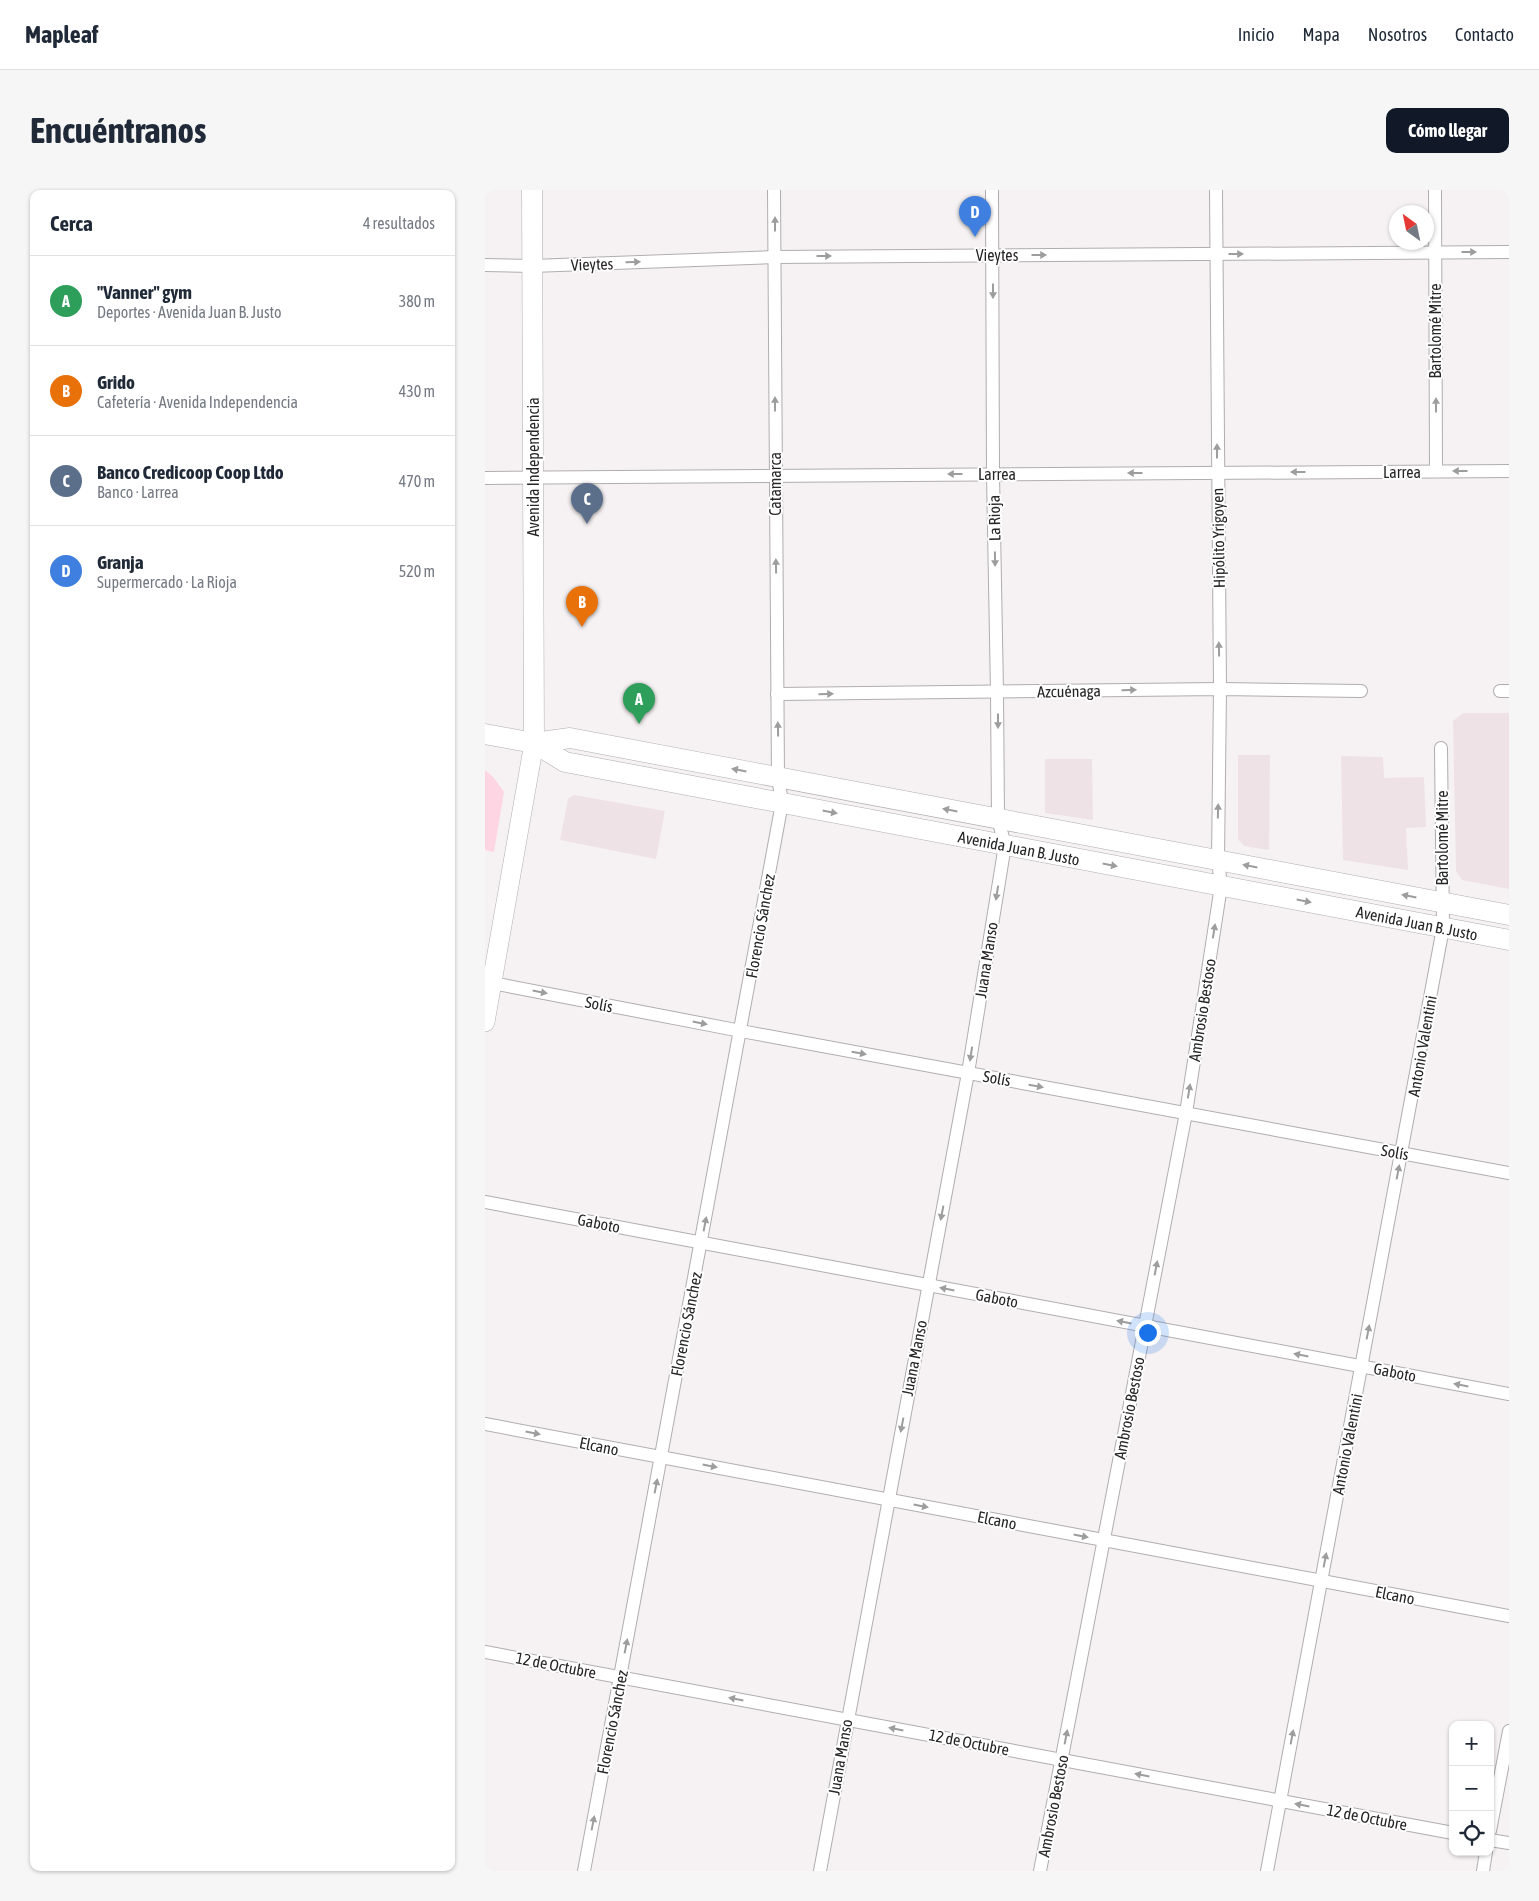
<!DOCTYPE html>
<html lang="es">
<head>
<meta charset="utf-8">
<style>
	:root { --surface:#fff; --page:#f6f6f7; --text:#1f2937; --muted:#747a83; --line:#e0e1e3; --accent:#111827 }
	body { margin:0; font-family:"Asap Condensed",sans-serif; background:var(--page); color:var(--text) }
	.controls { position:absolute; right:15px; bottom:15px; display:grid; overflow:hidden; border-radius:10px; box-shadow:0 1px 4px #0004 }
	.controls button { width:45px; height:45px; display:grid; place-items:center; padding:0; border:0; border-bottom:1px solid var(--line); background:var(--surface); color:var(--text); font:25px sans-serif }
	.compass { position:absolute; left:904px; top:15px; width:45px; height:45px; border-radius:50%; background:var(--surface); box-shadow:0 1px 4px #0004; rotate:327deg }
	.you { position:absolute; left:662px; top:1142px; width:18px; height:18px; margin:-12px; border:4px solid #fff; border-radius:50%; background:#1a73e8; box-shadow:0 0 0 8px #1a73e833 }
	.badge { display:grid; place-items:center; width:32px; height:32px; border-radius:50%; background:var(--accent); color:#fff; font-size:16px; font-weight:700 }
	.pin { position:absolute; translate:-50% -41px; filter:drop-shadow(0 1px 2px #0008) }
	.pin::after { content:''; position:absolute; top:26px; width:18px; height:15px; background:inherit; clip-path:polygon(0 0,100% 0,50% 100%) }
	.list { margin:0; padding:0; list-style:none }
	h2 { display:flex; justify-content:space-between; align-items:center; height:65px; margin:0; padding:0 20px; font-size:21px }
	h2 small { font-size:16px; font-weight:400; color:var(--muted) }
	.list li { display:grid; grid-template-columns:32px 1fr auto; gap:15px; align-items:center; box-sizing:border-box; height:90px; padding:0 20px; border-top:1px solid var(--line) }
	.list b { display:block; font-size:19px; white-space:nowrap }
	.list p { margin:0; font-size:16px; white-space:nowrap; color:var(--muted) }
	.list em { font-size:16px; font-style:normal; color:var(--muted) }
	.icon { flex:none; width:28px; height:28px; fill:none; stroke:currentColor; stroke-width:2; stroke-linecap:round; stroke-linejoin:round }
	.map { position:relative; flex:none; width:1024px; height:1681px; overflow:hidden; border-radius:10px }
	header { display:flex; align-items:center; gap:30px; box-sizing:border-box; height:70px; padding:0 25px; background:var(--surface); border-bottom:1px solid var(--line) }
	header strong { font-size:24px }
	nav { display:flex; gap:28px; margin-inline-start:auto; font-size:18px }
	.intro { display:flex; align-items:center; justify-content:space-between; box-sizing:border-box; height:120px; padding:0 30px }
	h1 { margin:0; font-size:35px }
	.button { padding:12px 22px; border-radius:10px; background:var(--accent); color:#fff; font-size:18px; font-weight:700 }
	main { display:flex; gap:30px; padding:0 30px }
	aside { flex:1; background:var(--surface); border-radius:10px; box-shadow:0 1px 4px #0004 }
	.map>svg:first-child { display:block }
	.built { fill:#efe2e6 }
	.green { fill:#fed5e3 }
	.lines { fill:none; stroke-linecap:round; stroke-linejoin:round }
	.street-casing { stroke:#b1adae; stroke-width:14 }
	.secondary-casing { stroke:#b1adae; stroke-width:20 }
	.primary-casing { stroke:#b1adae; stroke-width:21 }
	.street { stroke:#fff; stroke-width:12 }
	.secondary { stroke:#fff; stroke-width:19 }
	.primary { stroke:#fff; stroke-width:20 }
	.oneway { fill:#9e9d9d }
	.labels { text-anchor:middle; stroke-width:4; stroke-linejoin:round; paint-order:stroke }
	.street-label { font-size:16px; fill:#272526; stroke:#fff }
</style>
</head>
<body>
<header>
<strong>Mapleaf</strong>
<nav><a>Inicio</a><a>Mapa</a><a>Nosotros</a><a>Contacto</a></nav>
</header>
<div class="intro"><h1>Encuéntranos</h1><a class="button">Cómo llegar</a></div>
<main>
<aside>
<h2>Cerca<small>4 resultados</small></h2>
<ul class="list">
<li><span class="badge" style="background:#2e9e5b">A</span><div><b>&quot;Vanner&quot; gym</b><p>Deportes · Avenida Juan B. Justo</p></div><em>380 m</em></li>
<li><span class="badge" style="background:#e8710a">B</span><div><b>Grido</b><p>Cafetería · Avenida Independencia</p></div><em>430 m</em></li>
<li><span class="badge" style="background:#5c6f8a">C</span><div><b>Banco Credicoop Coop Ltdo</b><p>Banco · Larrea</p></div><em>470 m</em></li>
<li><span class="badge" style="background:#3f7fe0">D</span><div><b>Granja</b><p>Supermercado · La Rioja</p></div><em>520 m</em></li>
</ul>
</aside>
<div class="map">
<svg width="1024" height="1681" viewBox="0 0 1024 1681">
	<rect width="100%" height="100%" fill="#f6f2f3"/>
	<g class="built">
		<path d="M978,523H1024V699L977,690L971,681L968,531Z"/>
		<path d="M753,565H785L784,660L759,656L753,649Z"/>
		<path d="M856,566L898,567L899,588L939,587L941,637L921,638L923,680L858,670Z"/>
		<path d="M560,569H607L608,630L560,623Z"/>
		<path d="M89,605L180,621L171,669L75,650L83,609Z"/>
	</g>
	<path class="green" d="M0,580L9,588L19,602L9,662L0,660Z"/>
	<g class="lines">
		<defs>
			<g id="street">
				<path d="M950,0L951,281"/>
				<path d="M0,75L47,76L290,67L1024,62"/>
				<path d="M0,288L1024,281"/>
				<path d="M1015,501H1024"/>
				<path d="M292,504L735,499L876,501"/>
				<path d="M7,793L256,841L1024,983"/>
				<path d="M0,1012L1024,1204"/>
				<path d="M0,1234L1024,1426"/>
				<path d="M0,1462L968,1643"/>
				<path d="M1005,1641L1024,1541"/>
				<path d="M1005,1650L1024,1653"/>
				<path d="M99,1681L297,613L293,587L289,0"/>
				<path d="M335,1681L483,883L520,655L513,629L512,502L508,284L507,0"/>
				<path d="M555,1681L701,923L736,696L733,670L735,499L731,0"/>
				<path d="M782,1681L958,738L956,558"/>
				<path d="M998,1681L1001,1662"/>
			</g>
			<path id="secondary" d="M0,832L49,553"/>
			<g id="primary">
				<path d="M47,0L49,553"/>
				<path d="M0,544L49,553L85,548L1024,725"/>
				<path d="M49,553L80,572L1024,750"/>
			</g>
		</defs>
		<use href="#street" class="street-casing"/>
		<use href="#secondary" class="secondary-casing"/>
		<use href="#primary" class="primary-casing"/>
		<use href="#street" class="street"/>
		<use href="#secondary" class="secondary"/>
		<use href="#primary" class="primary"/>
	</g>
	<defs><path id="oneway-solid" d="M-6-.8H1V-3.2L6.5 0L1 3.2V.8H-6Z" transform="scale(1.25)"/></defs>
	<g class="oneway">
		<use href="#oneway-solid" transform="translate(290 34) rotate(-90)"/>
		<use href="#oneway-solid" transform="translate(984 62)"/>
		<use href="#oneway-solid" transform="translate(751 64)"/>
		<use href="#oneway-solid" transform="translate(554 65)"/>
		<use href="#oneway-solid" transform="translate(339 66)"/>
		<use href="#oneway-solid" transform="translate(148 72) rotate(-2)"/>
		<use href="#oneway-solid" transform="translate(508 101) rotate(90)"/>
		<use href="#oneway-solid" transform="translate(290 214) rotate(-90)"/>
		<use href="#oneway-solid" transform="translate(951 215) rotate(-90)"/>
		<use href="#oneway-solid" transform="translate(732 261) rotate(-90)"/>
		<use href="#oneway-solid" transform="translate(975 281) rotate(180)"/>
		<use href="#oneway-solid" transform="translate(813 282) rotate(180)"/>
		<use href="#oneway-solid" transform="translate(650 283) rotate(180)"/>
		<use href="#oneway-solid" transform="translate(470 284) rotate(180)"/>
		<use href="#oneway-solid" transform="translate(510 369) rotate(89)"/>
		<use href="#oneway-solid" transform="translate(291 376) rotate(-91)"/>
		<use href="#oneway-solid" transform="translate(734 459) rotate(-91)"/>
		<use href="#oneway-solid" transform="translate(644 500) rotate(-1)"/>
		<use href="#oneway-solid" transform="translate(341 504) rotate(-1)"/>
		<use href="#oneway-solid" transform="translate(513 531) rotate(90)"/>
		<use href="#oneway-solid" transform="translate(293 539) rotate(-91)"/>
		<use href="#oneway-solid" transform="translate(254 580) rotate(-169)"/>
		<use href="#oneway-solid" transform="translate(465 620) rotate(-169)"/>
		<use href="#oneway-solid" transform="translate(733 621) rotate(-89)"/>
		<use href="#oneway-solid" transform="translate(345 622) rotate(11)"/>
		<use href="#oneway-solid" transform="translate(625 675) rotate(11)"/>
		<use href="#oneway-solid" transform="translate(765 676) rotate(-169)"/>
		<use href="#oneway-solid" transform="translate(512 703) rotate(99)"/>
		<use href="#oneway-solid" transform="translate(924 706) rotate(-169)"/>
		<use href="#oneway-solid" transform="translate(819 711) rotate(11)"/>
		<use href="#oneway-solid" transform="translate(729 741) rotate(-81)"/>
		<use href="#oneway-solid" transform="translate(55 802) rotate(11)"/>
		<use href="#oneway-solid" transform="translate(215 833) rotate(11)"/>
		<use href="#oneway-solid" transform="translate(374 863) rotate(10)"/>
		<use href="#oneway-solid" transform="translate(486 864) rotate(99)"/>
		<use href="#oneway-solid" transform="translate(551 896) rotate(10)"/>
		<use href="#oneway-solid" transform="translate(704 901) rotate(-81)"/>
		<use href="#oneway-solid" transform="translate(913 982) rotate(-79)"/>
		<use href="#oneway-solid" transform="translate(457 1023) rotate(101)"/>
		<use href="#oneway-solid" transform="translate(220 1034) rotate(-79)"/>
		<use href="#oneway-solid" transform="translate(671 1078) rotate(-79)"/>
		<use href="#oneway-solid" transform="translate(462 1099) rotate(-169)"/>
		<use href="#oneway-solid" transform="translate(639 1132) rotate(-169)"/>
		<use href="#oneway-solid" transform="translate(883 1142) rotate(-79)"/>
		<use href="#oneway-solid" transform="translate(816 1165) rotate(-169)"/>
		<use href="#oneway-solid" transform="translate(976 1195) rotate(-169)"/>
		<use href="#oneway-solid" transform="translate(417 1235) rotate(101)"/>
		<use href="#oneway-solid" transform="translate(48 1243) rotate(11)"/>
		<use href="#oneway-solid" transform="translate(225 1276) rotate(11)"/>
		<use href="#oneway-solid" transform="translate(171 1296) rotate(-79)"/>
		<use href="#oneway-solid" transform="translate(436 1316) rotate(11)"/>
		<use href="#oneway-solid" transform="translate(596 1346) rotate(11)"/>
		<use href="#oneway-solid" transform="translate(840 1370) rotate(-79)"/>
		<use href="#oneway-solid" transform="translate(141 1456) rotate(-79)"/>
		<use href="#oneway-solid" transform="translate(251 1509) rotate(-169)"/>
		<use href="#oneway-solid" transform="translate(411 1539) rotate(-169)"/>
		<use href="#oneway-solid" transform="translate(581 1547) rotate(-79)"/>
		<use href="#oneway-solid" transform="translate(807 1547) rotate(-79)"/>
		<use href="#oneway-solid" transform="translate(657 1585) rotate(-169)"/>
		<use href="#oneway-solid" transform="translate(817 1615) rotate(-169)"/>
		<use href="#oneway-solid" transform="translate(108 1633) rotate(-79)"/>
	</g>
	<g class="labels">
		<g class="street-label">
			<text x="512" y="71">Vieytes</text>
			<text transform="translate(107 74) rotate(-2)" y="6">Vieytes</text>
			<text transform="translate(950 141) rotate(-90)" y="6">Bartolomé Mitre</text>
			<text transform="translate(48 277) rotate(-90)" y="6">Avenida Independencia</text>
			<text x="917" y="288">Larrea</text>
			<text x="512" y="290">Larrea</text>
			<text transform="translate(290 294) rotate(-90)" y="6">Catamarca</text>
			<text transform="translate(509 328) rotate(-91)" y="6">La Rioja</text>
			<text transform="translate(733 348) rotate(-91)" y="6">Hipólito Yrigoyen</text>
			<text transform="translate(584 501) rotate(-1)" y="6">Azcuénaga</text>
			<text transform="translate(957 648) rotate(-90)" y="6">Bartolomé Mitre</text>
			<text transform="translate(534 658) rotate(11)" y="6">Avenida Juan B. Justo</text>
			<text transform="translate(932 733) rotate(11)" y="6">Avenida Juan B. Justo</text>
			<text transform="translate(275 736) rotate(-80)" y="6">Florencio Sánchez</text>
			<text transform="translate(501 770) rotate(-81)" y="6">Juana Manso</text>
			<text transform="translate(114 814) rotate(11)" y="6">Solís</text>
			<text transform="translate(717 820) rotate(-81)" y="6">Ambrosio Bestoso</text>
			<text transform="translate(937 856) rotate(-80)" y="6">Antonio Valentini</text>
			<text transform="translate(512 888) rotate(10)" y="6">Solís</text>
			<text transform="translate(910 962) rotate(10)" y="6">Solís</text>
			<text transform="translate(114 1033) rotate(11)" y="6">Gaboto</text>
			<text transform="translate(512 1108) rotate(11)" y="6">Gaboto</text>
			<text transform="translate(201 1134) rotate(-79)" y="6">Florencio Sánchez</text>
			<text transform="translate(429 1168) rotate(-79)" y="6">Juana Manso</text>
			<text transform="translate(910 1182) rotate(11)" y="6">Gaboto</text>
			<text transform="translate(644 1218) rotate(-79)" y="6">Ambrosio Bestoso</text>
			<text transform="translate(862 1254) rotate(-79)" y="6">Antonio Valentini</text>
			<text transform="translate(114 1256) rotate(11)" y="6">Elcano</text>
			<text transform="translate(512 1330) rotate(11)" y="6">Elcano</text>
			<text transform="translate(910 1405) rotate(11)" y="6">Elcano</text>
			<text transform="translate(71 1475) rotate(11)" y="6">12 de Octubre</text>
			<text transform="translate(127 1532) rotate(-79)" y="6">Florencio Sánchez</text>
			<text transform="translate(484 1552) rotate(11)" y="6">12 de Octubre</text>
			<text transform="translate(355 1567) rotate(-80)" y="6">Juana Manso</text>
			<text transform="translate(568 1616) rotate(-79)" y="6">Ambrosio Bestoso</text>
			<text transform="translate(882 1627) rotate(11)" y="6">12 de Octubre</text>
		</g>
	</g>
</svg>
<div class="controls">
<button>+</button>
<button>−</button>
<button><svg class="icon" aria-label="locate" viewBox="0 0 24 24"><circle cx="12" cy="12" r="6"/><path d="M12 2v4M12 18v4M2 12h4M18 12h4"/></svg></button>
</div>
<svg class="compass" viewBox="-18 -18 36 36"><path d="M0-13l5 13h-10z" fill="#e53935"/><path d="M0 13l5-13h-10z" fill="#747a83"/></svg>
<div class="you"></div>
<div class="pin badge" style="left:154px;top:534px;background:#2e9e5b">A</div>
<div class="pin badge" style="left:97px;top:437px;background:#e8710a">B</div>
<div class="pin badge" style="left:102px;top:334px;background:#5c6f8a">C</div>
<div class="pin badge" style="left:490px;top:47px;background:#3f7fe0">D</div>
</div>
</main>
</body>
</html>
